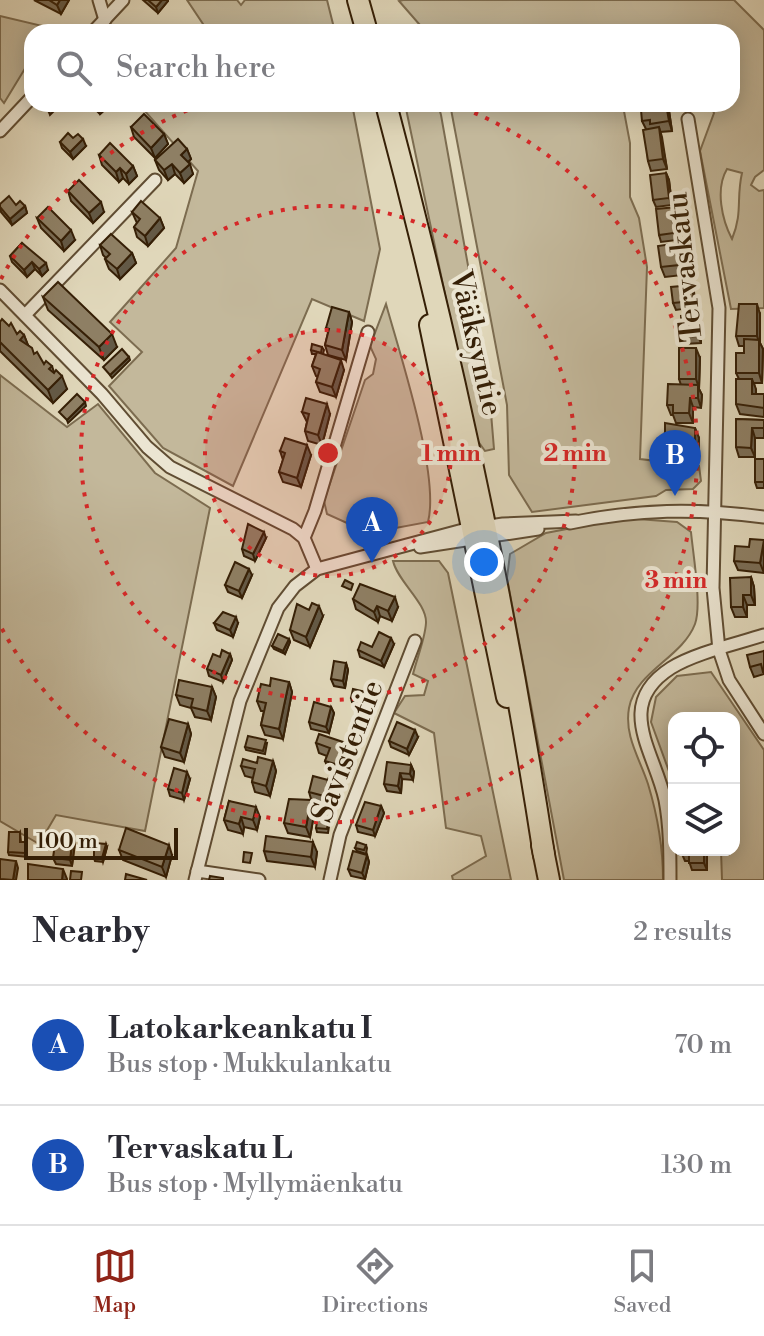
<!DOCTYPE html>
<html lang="en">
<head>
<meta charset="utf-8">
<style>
	:root { --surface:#fff; --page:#f7f7f7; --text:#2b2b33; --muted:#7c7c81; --line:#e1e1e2; --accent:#8f2418 }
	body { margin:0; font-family:"Libre Bodoni",serif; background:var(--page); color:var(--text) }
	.controls { position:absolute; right:24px; bottom:24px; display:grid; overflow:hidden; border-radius:16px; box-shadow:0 4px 20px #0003 }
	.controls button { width:72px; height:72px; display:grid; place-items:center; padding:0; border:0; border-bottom:2px solid var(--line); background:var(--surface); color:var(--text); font:40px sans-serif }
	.scale { position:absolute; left:24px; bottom:20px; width:154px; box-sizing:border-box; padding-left:8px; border:4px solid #351f06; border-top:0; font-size:22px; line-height:28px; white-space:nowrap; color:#351f06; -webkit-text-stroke:6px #ebe5d2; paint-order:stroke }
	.you { position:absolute; left:484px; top:562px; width:28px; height:28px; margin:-20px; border:6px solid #fff; border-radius:50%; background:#1a73e8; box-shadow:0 0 0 12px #1a73e833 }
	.badge { display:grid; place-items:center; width:52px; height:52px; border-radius:50%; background:var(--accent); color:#fff; font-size:26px; font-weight:700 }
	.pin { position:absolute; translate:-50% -66px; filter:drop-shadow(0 2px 4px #0008) }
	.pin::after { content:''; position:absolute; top:42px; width:28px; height:24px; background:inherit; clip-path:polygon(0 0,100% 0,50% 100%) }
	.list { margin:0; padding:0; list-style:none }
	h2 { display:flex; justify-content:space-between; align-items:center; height:104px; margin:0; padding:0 32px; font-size:34px }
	h2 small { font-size:26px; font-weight:400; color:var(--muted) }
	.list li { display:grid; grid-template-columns:52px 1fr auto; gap:24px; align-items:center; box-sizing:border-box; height:120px; padding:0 32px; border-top:2px solid var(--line) }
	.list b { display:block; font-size:30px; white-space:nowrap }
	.list p { margin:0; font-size:26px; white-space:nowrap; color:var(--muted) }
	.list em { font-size:26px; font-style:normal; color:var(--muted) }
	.icon { flex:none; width:44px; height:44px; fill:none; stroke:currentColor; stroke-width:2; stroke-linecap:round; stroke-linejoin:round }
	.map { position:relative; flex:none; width:764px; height:880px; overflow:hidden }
	.search { position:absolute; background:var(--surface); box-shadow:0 4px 20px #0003; left:24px; right:24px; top:24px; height:88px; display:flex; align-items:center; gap:20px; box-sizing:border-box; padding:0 28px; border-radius:24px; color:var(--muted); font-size:30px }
	.sheet { height:344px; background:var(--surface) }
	nav { display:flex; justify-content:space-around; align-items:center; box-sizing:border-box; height:112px; border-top:2px solid var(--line); background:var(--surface); font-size:22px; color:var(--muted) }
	nav a { display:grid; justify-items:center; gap:4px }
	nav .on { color:var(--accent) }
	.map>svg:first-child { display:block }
	.green { fill:#c3b89b; stroke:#7c6c50; stroke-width:2; fill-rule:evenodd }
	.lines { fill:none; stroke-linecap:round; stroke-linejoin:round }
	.street-casing { stroke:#604d33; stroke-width:15 }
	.highway-casing { stroke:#351f06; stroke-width:24 }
	.street { stroke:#ebe5d2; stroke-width:11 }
	.highway { stroke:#e0d7ba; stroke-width:20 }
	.wall { fill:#7a6d56; stroke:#351f06; stroke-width:2 }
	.shaded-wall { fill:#635946; stroke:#351f06; stroke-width:2 }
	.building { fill:#8e7f64; stroke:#351f06; stroke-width:2 }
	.ring { fill:none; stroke:#d62828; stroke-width:4; stroke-dasharray:4 8 }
	.labels { text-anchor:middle; stroke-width:8; stroke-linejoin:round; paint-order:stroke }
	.street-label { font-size:30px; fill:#351f06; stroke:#ebe5d2 }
	.centre { fill:#d62828; stroke:#ebe5d2; stroke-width:4 }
	.ring-label { font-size:24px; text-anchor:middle; font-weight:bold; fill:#d62828; stroke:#ebe5d2; stroke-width:8; stroke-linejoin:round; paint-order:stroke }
</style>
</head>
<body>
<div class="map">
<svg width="764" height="880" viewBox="0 0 764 880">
	<rect width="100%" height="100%" fill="#e0d7ba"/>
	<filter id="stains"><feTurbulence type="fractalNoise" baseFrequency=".0025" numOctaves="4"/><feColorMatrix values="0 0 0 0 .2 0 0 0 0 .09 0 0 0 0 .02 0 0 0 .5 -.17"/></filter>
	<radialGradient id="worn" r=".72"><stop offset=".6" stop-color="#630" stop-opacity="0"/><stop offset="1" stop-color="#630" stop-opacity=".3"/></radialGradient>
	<g class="green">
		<path d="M187,0H237L241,5L245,0H327L335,32H201L205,27Z"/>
		<path d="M403,0H734L764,30V170L755,177L751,185L759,191L764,190V308L731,309L700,151L714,113L710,104H732V32H426L399,1ZM727,169L742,173C736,199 743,212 732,239C722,220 715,189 727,169Z"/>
		<path d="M0,16L51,28L48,32H32V57L4,103L0,98Z"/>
		<path d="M146,104H352L380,249L364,321L312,299L233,486L163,448L109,386L142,352L110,322L176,248L198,171L143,109Z"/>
		<path d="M405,104H438L441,115L488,377L494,449L485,451L475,437Z"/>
		<path d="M450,104H630L623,106L630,143V197L639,218L647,267L640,459L699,466L701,481L693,489L666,490L656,496L532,512L509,475L507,405Z"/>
		<path d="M386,304C400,355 440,475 428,522L369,533L327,514L324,501L365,380L373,374L376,359L370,346Z"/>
		<path d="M0,375L67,427L98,404L155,473L210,508L145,831L56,815L39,844L0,821Z"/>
		<path d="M624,518L677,522L691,532C693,554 702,605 695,624C682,658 636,671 629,708C624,736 640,759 648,784C658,817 663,846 663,880H564L507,578L510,554L546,533Z"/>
		<path d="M393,561H439L448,573L511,880H453L452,876L486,856L481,836L446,828L434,733L394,713L405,696L424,695L428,681L413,674C417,658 425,639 426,623C427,603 398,582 393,561Z"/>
		<path d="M711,672L764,750V880H722L721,850H734V718H674V785L651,722L656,697L677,676Z"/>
	</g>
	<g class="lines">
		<defs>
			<g id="street">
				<path d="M99,0L105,20"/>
				<path d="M93,32L123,0"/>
				<path d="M688,119L719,308L713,588L719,650L729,680L764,734"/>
				<path d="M0,131L32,97"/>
				<path d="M0,290L102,394L147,447L170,467L293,529L304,538L317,569"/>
				<path d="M25,315L155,180"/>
				<path d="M570,523C639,509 695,508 764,517"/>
				<path d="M304,538L315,511L368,332"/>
				<path d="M420,547L538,529"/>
				<path d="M197,871L259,880"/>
				<path d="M195,880L240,701L278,608L295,586L317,569L463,530L503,524L576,521"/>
				<path d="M330,880L340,835L415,641"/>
				<path d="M670,880C670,854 670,826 665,800C655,752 613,705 671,668C695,653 736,644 764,635"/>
			</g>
			<g id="highway">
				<path d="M358,0L367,32"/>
				<path d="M386,104C452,352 505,602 544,855"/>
				<path d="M430,325L507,697"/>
				<path d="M542,845L549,880"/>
			</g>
		</defs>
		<use href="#street" class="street-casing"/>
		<use href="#highway" class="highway-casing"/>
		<use href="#street" class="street"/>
		<use href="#highway" class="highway"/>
	</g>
	<g class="wall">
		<path d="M34,0H69L61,14Z"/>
		<path d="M143,0H168V1L158,13Z"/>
		<path d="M90,104H111L100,114Z"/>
		<path d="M668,104L672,131L660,132L667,169L651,171L648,161L646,129L642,121Z"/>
		<path d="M131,127L164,134L168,144L155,158L134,137Z"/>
		<path d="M73,138L86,146L73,159L62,148L60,142Z"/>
		<path d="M187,149L191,159L188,162L193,174L184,183L175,174L168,180L159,170L155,160Z"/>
		<path d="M99,155L133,166L137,176L129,184L123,178L119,182L102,165Z"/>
		<path d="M666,173L669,180L672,205L656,207L653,200Z"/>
		<path d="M68,191L104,212L93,223L71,201Z"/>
		<path d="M0,204L25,206L27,213L12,225L1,212Z"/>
		<path d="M677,207L680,220L675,221L677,240L661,242L659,235Z"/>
		<path d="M132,212L160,218L164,228L148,246L137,237L134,227L137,223Z"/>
		<path d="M37,218L75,240L64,251L41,228Z"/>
		<path d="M686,242L690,252L692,264L681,266L683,275L665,277L661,267Z"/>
		<path d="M22,243L48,270L42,276L35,269L27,277L12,262L10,256Z"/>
		<path d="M100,245L132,253L136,263L120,279L109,269L105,259L106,258L103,255Z"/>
		<path d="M694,292L696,307L676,310L673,303Z"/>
		<path d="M43,297L117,347L104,360L48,310Z"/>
		<path d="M349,312L352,322L346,360L328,355L325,345L328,333L326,328Z"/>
		<path d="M697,314L700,321L701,343L684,344L682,337Z"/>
		<path d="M760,314V343L763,349L762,383H754L756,394H764V417L740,414L736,404L739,379L736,373L744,353V346H739L736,336Z"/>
		<path d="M0,322L17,334L24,335L28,345L34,354L44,364L52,366L54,372L67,389L53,403L0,351Z"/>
		<path d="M322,347L324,350L323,354L344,370L336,397L320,392L316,382L318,377L316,376L312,366L316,354H312L311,350Z"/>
		<path d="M700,358L699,389L702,395L701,408L693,407V423H676L673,415H671L667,405L681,385L679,379Z"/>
		<path d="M302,412L330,414L322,445L308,441L305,431L307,422Z"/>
		<path d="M736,419L764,420V438H755V457H739L736,447Z"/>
		<path d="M695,428L699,438L698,459L683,458L679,449V443H669L665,433Z"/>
		<path d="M280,451L311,455L301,487L283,482L279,472L283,460Z"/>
		<path d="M764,459V488H757L755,482Z"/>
		<path d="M266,538L255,561L244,556L242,549Z"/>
		<path d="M764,540V573L738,570L734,561L749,547Z"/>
		<path d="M252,575L242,598L228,592L225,585Z"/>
		<path d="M751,577L754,587L755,605H747V617H735L731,607Z"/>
		<path d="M353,599L398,607L392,621L380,616L378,622L356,609Z"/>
		<path d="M323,616L310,647L294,640L290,630Z"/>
		<path d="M214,623H238L233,637L217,630Z"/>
		<path d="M289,639L290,642L285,654L274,649L272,646Z"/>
		<path d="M394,644L384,667L360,657L358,650L372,647Z"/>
		<path d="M764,651V675V674L754,677L750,667Z"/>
		<path d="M230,654L232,660L223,682L209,676L207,669L220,657Z"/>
		<path d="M346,663L348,670L345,688L334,686L331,679Z"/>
		<path d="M289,682L292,692L283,739L265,735L261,725L264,711H261L257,701L270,686Z"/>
		<path d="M212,687L216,697L211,720L195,717L191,708L180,705L176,695Z"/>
		<path d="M366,692L367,695L366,704L352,702L351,698Z"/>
		<path d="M331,707L334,713L329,733L311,729L309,722Z"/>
		<path d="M188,724L191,734L184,762L165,757L161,747Z"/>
		<path d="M418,737L409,755L391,747L389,741Z"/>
		<path d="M267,743L265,754L246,750L245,747Z"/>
		<path d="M316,743L349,744L353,754L346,776L329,771L325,761L327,756L319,753Z"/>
		<path d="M273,761L276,771L270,796L255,792L252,782L253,778L245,776L241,766Z"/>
		<path d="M411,765L414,772L413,780L402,779L401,793L387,791L384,784Z"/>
		<path d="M190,779L184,800L170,796L168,789Z"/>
		<path d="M328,780L331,787L327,803L311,799L309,792Z"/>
		<path d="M311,800L315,809L310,837L288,833L284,823Z"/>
		<path d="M229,801L260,817L257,830L244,827L243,834L228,830L224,820Z"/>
		<path d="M381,806L384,813L375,836L358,832L356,825Z"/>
		<path d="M329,817L330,820L328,833L317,832L316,828Z"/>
		<path d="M20,832L21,842H26L27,846V857L9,855L8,852Z"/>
		<path d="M75,842L72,866L56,864L53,858Z"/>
		<path d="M366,845L367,848L366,854L357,851L355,848Z"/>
		<path d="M107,847L103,862L95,861L94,858Z"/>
		<path d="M119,850L172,855L166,877L123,860Z"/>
		<path d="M707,850V870H692L689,861H685L682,854Z"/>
		<path d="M264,851L317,852L315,867L267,861Z"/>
		<path d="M367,855L369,862L365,879L351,876L348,869Z"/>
	</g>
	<g class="shaded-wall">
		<path d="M60,0H69L61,14L57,5Z"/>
		<path d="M162,0H168V1L158,13L156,7Z"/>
		<path d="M101,104H111L100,114L97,108Z"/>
		<path d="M666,104H668L672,131L669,121Z"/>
		<path d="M56,105L57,108L50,115L49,112Z"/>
		<path d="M659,127L662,137L667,169L663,159Z"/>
		<path d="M164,134L168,144L155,158L151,148Z"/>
		<path d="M83,139L86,146L73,159L70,152Z"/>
		<path d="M187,149L191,159L185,165L181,155Z"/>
		<path d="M172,164L175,174L168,180L164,170Z"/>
		<path d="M190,164L193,174L184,183L180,173Z"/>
		<path d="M133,166L137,176L129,184L126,174Z"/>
		<path d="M120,168L123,178L119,182L116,172Z"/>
		<path d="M666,173L669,180L672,205L669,198Z"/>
		<path d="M101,202L104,212L93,223L89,213Z"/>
		<path d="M25,206L27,213L12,225L10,219Z"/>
		<path d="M672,214L675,221L677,240L674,233Z"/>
		<path d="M160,218L164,228L148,246L145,236Z"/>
		<path d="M71,230L75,240L64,251L61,241Z"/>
		<path d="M132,253L136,263L120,279L117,269Z"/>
		<path d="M32,262L35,269L27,277L24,270Z"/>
		<path d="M46,263L48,270L42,276L39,269Z"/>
		<path d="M757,304L760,314V343L763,349L762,383L759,373V342L757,336Z"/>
		<path d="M349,312L352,322L346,360L342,350Z"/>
		<path d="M697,314L700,321L701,343L698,336Z"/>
		<path d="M112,334L117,347L104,360L99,347Z"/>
		<path d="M24,335L29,348L20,340Z"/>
		<path d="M696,348L700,358L699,389L702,395L701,408L698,398V385L696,379Z"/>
		<path d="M129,357L130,360L112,378L110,375Z"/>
		<path d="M341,360L344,370L336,397L332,387Z"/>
		<path d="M62,376L67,389L53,403L48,390Z"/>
		<path d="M752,379L756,389V403L752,394Z"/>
		<path d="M690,398L693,407V423L689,413Z"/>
		<path d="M85,402L86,406L68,423L67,420Z"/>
		<path d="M327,404L330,414L322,445L318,435Z"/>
		<path d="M695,428L699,438L698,459L695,449Z"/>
		<path d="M752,428L755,438V457L751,448Z"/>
		<path d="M307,445L311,455L301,487L297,478Z"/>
		<path d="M264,532L266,538L255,561L253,554Z"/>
		<path d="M764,540V573L760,563Z"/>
		<path d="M249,569L252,575L242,598L239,591Z"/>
		<path d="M751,577L754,587L755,605L751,595Z"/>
		<path d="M743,595L747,605V617L743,607Z"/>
		<path d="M395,597L398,607L392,621L388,611Z"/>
		<path d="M319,606L323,616L310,647L306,637Z"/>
		<path d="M377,606L380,616L378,622L374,612Z"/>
		<path d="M236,617L238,623L233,637L230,630Z"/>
		<path d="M391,638L394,644L384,667L381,661Z"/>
		<path d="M289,639L290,642L285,654L283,651Z"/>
		<path d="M230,654L232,660L223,682L221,675Z"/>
		<path d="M346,663L348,670L345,688L343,681Z"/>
		<path d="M289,682L292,692L283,739L279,729Z"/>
		<path d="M212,687L216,697L211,720L207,711Z"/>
		<path d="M331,707L334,713L329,733L326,727Z"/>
		<path d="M188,724L191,734L184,762L180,753Z"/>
		<path d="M415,730L418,737L409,755L407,749Z"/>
		<path d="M349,744L353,754L346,776L342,766Z"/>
		<path d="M273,761L276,771L270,796L266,786Z"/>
		<path d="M411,765L414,772L413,780L410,774Z"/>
		<path d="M187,772L190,779L184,800L182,793Z"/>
		<path d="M400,773L402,779L401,793L398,786Z"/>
		<path d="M328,780L331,787L327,803L324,796Z"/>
		<path d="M311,800L315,809L310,837L306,827Z"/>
		<path d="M381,806L384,813L375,836L373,830Z"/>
		<path d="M256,807L260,817L257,830L253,820Z"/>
		<path d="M241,817L244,827L243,834L239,824Z"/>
		<path d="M73,835L75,842L72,866L70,860Z"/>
		<path d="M313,842L317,852L315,867L311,857Z"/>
		<path d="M106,844L107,847L103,862L102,858Z"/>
		<path d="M169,845L172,855L166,877L162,867Z"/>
		<path d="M704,850H707V870L704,863Z"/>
		<path d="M367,855L369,862L365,879L362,873Z"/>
		<path d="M16,861L18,868L16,880H13Z"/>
		<path d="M63,869L67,879V880H62Z"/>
	</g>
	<g class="building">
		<path d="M49,0H60L57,5Z"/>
		<path d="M148,0H162L156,7Z"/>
		<path d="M41,104H55L56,105L49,112Z"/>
		<path d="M647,104H666L669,121L650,124V120L642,121L641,110L648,109Z"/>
		<path d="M144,114L164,134L151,148L131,127Z"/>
		<path d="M659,127L663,159L648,161L643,130Z"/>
		<path d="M68,133L73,138L78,134L83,139L70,152L60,142Z"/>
		<path d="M178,139L187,149L181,155L190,164L180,173L172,164L164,170L155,160Z"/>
		<path d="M110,143L133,166L126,174L120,168L116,172L99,155Z"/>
		<path d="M666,173L669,198L653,200L650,175Z"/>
		<path d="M79,180L101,202L89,213L68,191Z"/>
		<path d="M9,196L16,205L20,201L25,206L10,219L0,207V204Z"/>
		<path d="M141,201L160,218L145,236L134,227L140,219L132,212Z"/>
		<path d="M48,207L71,230L61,241L37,218Z"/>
		<path d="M677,207V213L672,214L674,233L659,235L656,209Z"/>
		<path d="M111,234L132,253L117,269L105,259L110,254L100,245Z"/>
		<path d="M686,242L688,254L678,256L679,265L661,267L658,246Z"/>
		<path d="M22,243L46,263L39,269L32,262L24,270L10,256Z"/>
		<path d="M58,282L112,334L99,347L43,297Z"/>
		<path d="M692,285L694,301L673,303L671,287Z"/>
		<path d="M739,304H757V336H736Z"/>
		<path d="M332,307L349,312L342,350L325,345L329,329L326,328Z"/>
		<path d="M697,314L698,336L682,337L681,316Z"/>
		<path d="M2,319L9,326L11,323L17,334L20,331L24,335L20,340L32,348L34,354L37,352L44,364L46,361L52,366L49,369L54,373L56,370L62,376L48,390L0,342V322Z"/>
		<path d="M744,339L759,340V373H736V353H744Z"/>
		<path d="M312,344L322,347L321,353L311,350Z"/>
		<rect x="679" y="348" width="17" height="31"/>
		<path d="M122,349L129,357L110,375L103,367Z"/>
		<path d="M317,352L341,360L332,387L316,382L320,369L312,366Z"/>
		<path d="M736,379H752V394H764V408L736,404Z"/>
		<path d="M668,384L698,385V398H690L689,413H673V405H667Z"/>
		<path d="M77,394L85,402L67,420L59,412Z"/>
		<path d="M306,398L327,404L318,435L305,431L309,414L302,412Z"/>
		<path d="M736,419L764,420V428H752L751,448L736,447Z"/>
		<path d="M665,423L695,428V449H679L680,433H665Z"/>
		<path d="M285,438L307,445L297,478L279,472L285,453L280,451Z"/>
		<rect x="755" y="459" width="9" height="23"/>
		<path d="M248,524L264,532L253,554L242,549Z"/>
		<path d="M750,539L764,540L760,563L734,561L735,546L749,547Z"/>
		<path d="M235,562L249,569L239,591L225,585Z"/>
		<path d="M751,577V595H743V607H731L730,578Z"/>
		<path d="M345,580L353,584L351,590L342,586Z"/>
		<path d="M360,584L395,597L388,611L377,606L374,612L353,599Z"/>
		<path d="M312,603L319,606L306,637L290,630L297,604L309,610Z"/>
		<path d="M223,612L236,617L230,630L214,623Z"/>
		<path d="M379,632L391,638L381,661L358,650L361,642L372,647Z"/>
		<path d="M278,634L289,639L283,651L272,646Z"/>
		<path d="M222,650L230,654L221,675L207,669L213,654L220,657Z"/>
		<path d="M764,651V672H763L761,664L750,667L747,655Z"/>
		<path d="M334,661L346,663L343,681L331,679Z"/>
		<path d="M271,678L289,682L279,729L261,725L266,703L257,701L261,684L270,686Z"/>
		<path d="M179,680L212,687L207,711L191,707L193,699L176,695Z"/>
		<path d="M353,689L366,692L364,701L351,698Z"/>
		<path d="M314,702L331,707L326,727L309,722Z"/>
		<path d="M169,719L188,724L180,753L161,747Z"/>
		<path d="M397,722L415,730L407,749L389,741Z"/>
		<path d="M319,734L349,744L342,766L325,761L330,748L316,743Z"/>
		<path d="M248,736L266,740L263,751L245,747Z"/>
		<path d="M258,757L273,761L266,786L252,782L255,769L241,766L243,759L257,763Z"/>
		<path d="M387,762L411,765L410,774L400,773L398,786L384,784Z"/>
		<path d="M174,768L187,772L182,793L168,789Z"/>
		<path d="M313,776L328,780L324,796L309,792Z"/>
		<path d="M289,799L311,800L306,827L284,823Z"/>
		<path d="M229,801L256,807L253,820L241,817L239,824L224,820Z"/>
		<path d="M365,802L381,806L373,830L356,825Z"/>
		<path d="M318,815L329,817L327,829L316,828Z"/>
		<path d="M126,828L169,845L162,867L119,850Z"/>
		<path d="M9,832H20V842H26L25,853L8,852Z"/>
		<path d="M60,834L73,835L70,860L53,858L55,844L59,845Z"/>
		<path d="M266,836L313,842L311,857L264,851Z"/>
		<path d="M357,842L366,845L364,850L355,848Z"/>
		<path d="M94,843L106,844L102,858H94Z"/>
		<path d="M682,850H704V863H689V854H682Z"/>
		<path d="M353,851L367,855L362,873L348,869Z"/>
		<path d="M244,852L252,853L250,863L243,862Z"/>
		<path d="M0,859L16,861L13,880L0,879Z"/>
		<path d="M28,864L63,869L62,880H28Z"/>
		<path d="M71,871L82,872L81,880H70Z"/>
		<path d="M126,874L147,880H125Z"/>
		<path d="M210,876L223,878V880H209Z"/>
	</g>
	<circle cx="328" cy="453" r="123" fill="#d62828" fill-opacity=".12"/>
	<g class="ring">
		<circle cx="328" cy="453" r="123"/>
		<circle cx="328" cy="453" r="247"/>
		<path d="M1 279A370 370 0 0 1 204 104M452 104A370 370 0 1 1 1 627"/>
	</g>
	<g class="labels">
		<g class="street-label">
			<text transform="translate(684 267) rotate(-96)" y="10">Tervaskatu</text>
			<text transform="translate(477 343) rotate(77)" y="10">Vääksyntie</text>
			<text transform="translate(347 751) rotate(-69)" y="10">Savistentie</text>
		</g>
	</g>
	<circle cx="328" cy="453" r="12" class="centre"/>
	<g class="ring-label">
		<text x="451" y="461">1 min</text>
		<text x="575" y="461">2 min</text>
		<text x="676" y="588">3 min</text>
	</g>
	<rect width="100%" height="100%" filter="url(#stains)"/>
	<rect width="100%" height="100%" fill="url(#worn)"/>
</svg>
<div class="controls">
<button><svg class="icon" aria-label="locate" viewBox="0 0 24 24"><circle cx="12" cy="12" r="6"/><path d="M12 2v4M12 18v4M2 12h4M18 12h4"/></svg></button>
<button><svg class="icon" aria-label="layers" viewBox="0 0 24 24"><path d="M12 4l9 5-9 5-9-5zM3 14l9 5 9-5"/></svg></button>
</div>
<div class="scale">100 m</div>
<div class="you"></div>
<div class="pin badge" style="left:372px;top:563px;background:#1a4fb4">A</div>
<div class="pin badge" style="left:675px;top:496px;background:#1a4fb4">B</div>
<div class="search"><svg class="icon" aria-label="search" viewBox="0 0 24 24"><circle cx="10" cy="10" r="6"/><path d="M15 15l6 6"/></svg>Search here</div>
</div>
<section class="sheet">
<h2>Nearby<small>2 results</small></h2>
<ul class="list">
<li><span class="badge" style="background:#1a4fb4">A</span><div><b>Latokarkeankatu I</b><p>Bus stop · Mukkulankatu</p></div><em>70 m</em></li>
<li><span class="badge" style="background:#1a4fb4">B</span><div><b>Tervaskatu L</b><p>Bus stop · Myllymäenkatu</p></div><em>130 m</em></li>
</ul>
</section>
<nav>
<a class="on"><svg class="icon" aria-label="map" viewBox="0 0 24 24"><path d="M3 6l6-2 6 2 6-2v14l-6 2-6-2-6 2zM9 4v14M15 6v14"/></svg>Map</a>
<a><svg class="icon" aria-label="directions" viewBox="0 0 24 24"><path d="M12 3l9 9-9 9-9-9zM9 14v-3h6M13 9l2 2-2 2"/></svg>Directions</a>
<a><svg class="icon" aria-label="saved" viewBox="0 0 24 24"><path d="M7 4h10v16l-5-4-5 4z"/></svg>Saved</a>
</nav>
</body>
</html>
